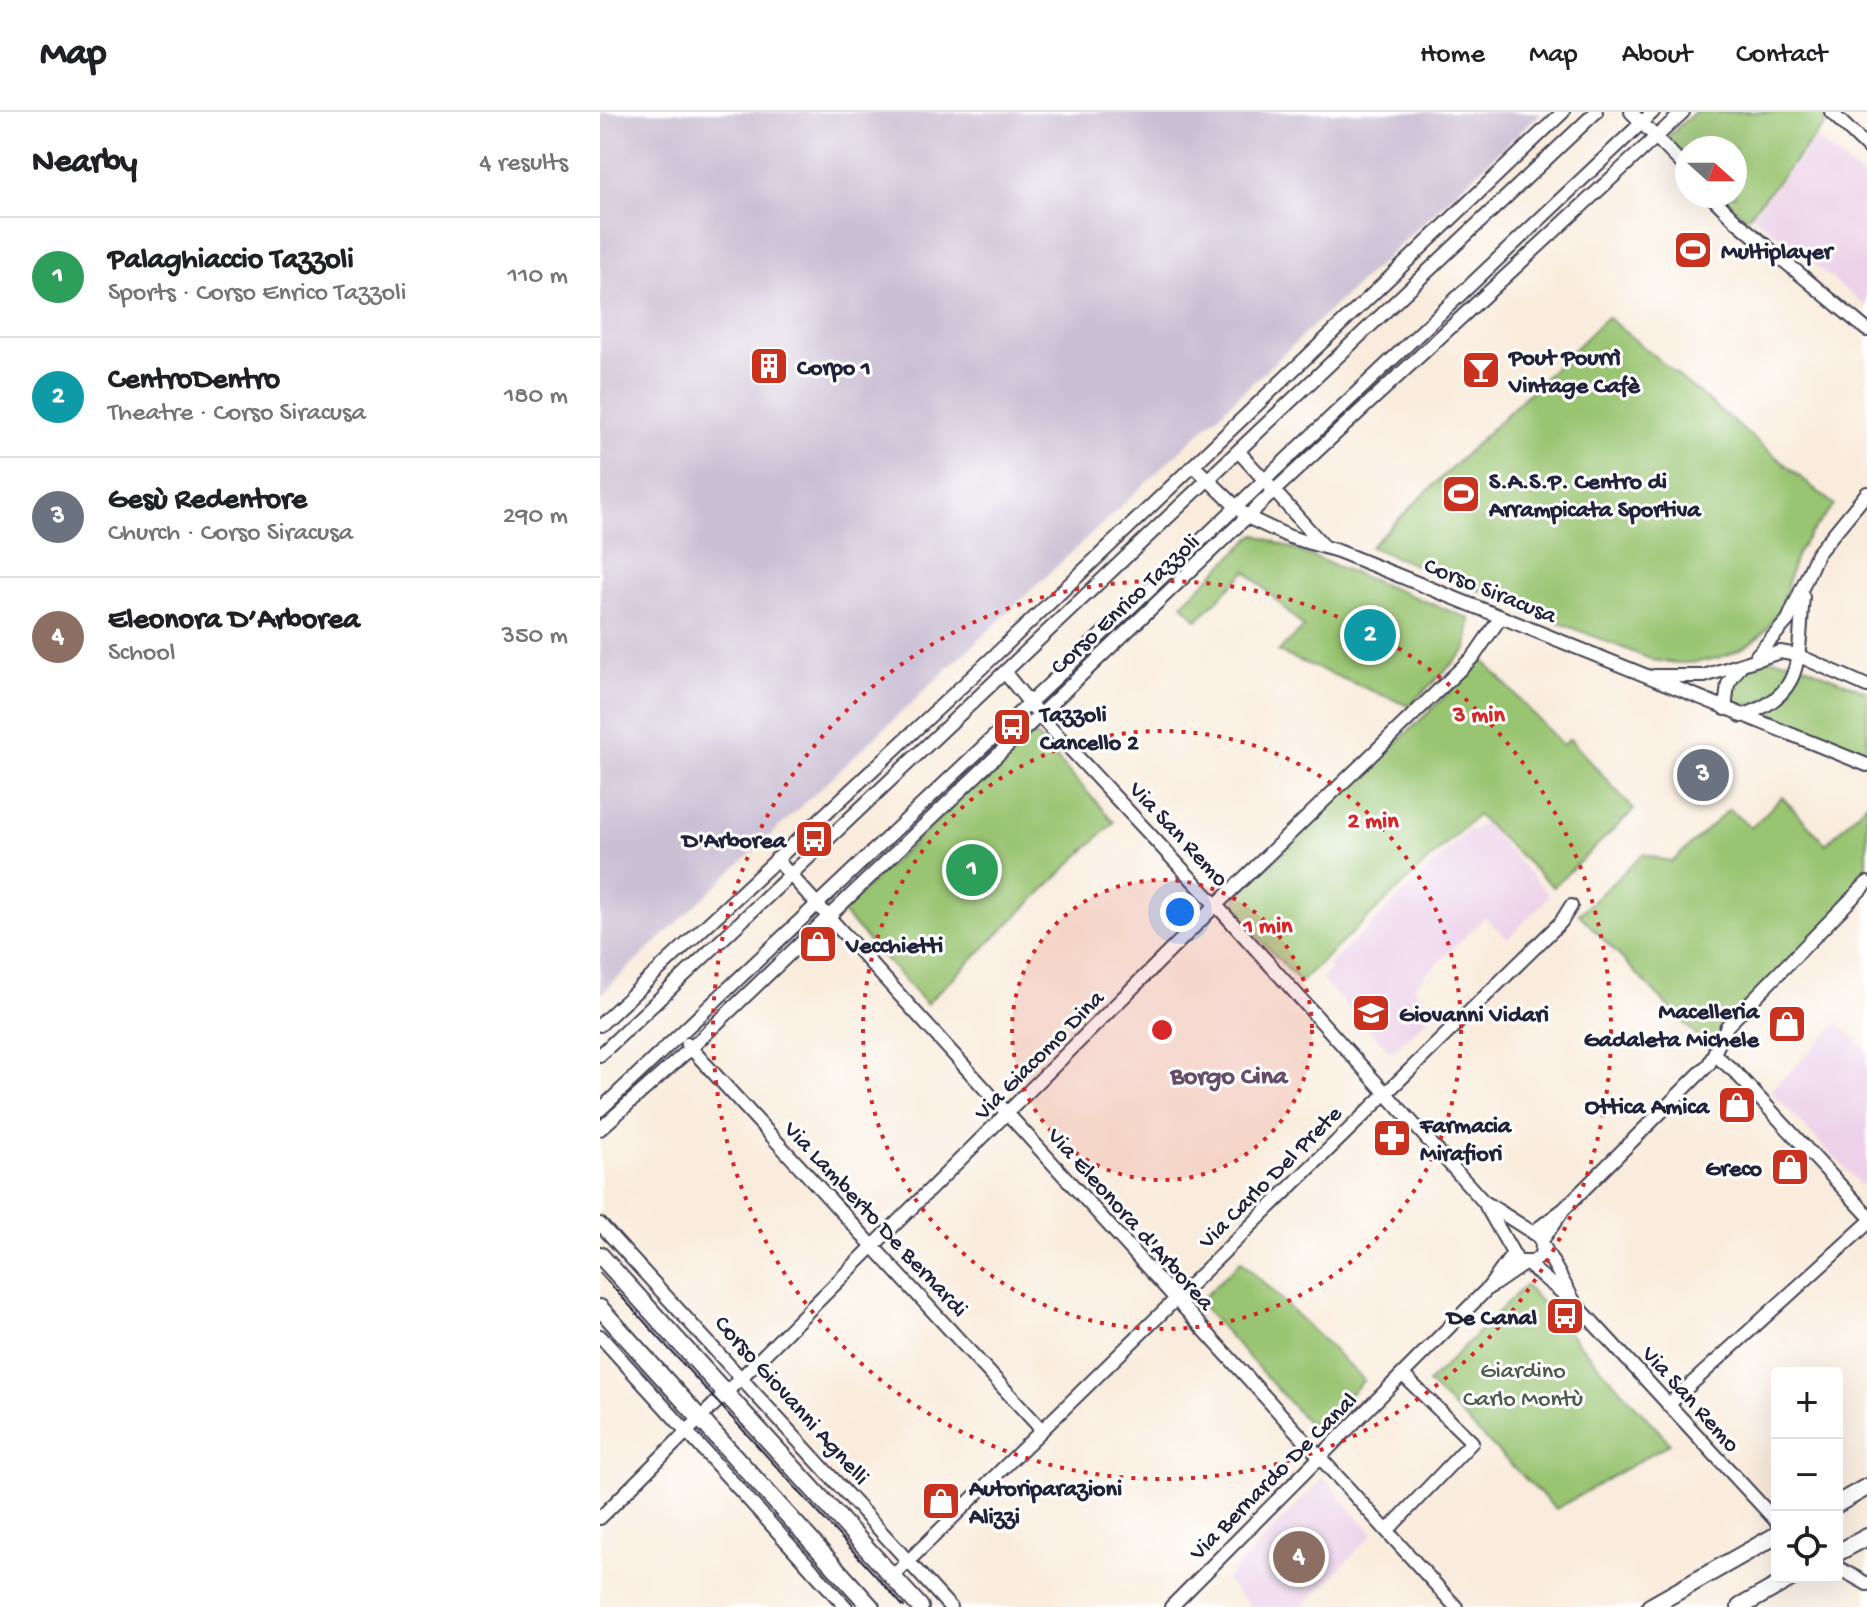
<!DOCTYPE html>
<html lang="en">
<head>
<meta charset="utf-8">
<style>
	:root { --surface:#fff; --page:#f2f2f2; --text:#202124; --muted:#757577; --line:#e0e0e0; --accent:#2563eb }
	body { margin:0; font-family:"Gochi Hand",sans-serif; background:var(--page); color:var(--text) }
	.controls { position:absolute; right:24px; bottom:24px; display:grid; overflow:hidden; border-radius:8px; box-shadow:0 8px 32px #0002 }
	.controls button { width:72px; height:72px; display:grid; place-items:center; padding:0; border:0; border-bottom:2px solid var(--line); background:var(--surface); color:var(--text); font:40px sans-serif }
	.compass { position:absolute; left:1075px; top:24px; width:72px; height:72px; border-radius:50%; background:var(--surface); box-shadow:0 8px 32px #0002; rotate:111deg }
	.you { position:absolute; left:580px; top:800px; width:28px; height:28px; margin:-20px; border:6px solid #fff; border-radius:50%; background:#1a73e8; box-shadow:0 0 0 12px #1a73e833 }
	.badge { display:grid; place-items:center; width:52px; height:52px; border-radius:50%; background:var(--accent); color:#fff; font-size:26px; font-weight:700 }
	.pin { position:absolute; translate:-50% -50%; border:4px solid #fff; box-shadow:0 2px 8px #0006 }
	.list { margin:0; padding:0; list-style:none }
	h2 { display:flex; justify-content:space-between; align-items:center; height:104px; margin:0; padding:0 32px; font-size:34px }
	h2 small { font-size:26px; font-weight:400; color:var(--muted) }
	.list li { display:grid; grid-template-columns:52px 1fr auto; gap:24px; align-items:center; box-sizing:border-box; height:120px; padding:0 32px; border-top:2px solid var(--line) }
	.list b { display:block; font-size:30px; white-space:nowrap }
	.list p { margin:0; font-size:26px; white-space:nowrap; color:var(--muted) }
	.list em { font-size:26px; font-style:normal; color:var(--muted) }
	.icon { flex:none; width:44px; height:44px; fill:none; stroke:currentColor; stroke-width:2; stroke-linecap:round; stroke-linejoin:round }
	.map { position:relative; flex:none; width:1267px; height:1495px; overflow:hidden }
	header { display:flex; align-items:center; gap:48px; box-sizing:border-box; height:112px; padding:0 40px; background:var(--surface); border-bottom:2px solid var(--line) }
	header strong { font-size:38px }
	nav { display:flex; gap:44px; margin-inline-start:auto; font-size:28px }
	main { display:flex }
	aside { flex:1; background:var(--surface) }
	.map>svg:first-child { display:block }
	.built { fill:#ecd1e9 }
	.industrial { fill:#cbbfd4 }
	.green { fill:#99c471; stroke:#5e7356; stroke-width:2 }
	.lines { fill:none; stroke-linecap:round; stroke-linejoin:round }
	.minor-casing { stroke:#424053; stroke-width:16 }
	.major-casing { stroke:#424053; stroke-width:20 }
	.minor { stroke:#fff; stroke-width:12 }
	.major { stroke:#fff; stroke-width:16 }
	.tram { stroke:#22223b; stroke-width:2 }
	.ring { fill:none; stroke:#d62828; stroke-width:4; stroke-dasharray:4 8 }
	.labels { text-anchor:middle; stroke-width:6; stroke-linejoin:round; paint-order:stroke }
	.poi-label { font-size:24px; font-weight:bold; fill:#22223b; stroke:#fff; text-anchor:start }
	.street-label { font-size:24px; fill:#22223b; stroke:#fff }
	.park-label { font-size:24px; fill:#4c5b4e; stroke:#fff }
	.neighbourhood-label { font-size:26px; font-weight:bold; fill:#664e68; stroke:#fff }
	.centre { fill:#d62828; stroke:#fff; stroke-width:4 }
	.ring-label { font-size:24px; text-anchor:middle; font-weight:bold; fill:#d62828; stroke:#fff; stroke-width:6; stroke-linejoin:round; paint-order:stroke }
</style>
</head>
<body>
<header>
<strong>Map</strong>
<nav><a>Home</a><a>Map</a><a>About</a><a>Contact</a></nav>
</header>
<main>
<aside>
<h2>Nearby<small>4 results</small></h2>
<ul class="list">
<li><span class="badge" style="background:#2e9e5b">1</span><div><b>Palaghiaccio Tazzoli</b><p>Sports · Corso Enrico Tazzoli</p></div><em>110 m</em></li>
<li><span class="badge" style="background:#0f9aa8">2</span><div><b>CentroDentro</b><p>Theatre · Corso Siracusa</p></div><em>180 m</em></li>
<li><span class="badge" style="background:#6b7280">3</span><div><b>Gesù Redentore</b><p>Church · Corso Siracusa</p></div><em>290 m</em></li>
<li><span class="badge" style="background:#8d6e63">4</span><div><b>Eleonora D’Arborea</b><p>School</p></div><em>350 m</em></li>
</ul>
</aside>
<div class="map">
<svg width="1267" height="1495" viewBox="0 0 1267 1495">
	<rect width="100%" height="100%" fill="#fff"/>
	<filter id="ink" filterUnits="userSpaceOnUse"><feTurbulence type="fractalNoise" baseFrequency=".0125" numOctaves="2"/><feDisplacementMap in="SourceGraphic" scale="16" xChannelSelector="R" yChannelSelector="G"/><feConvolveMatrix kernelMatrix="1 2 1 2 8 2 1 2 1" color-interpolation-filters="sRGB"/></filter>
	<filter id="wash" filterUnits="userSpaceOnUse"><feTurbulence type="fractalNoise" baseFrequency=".006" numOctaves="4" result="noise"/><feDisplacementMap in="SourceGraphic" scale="32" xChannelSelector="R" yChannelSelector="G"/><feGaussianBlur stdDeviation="1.8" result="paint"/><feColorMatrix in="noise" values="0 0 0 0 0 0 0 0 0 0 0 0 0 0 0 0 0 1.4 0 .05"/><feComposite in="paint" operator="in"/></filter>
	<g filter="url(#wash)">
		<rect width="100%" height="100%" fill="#f9ecdc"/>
		<g class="built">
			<path d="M1217,27L1267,69V195L1152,103Z"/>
			<path d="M883,711L950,784L908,826L885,805L813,875L835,900L791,941L721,867L731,857L728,854L870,717L873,720Z"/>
			<path d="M1238,911L1267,939V1079L1170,979Z"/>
			<path d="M723,1366L773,1422L702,1495H652L625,1468Z"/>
		</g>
		<path class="industrial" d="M0,0H941L0,883Z"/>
		<g class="green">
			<path d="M1095,0H1220L1228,9L1146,107L1123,84H1135V36H1087V46L1067,25Z"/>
			<path d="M1007,205L1234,393C1222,408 1206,425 1197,442C1189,459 1188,478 1180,495C1160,543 1099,558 1053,548L770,435Z"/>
			<path d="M655,422L870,507L867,537L809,594L678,540L704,515L646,459L597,508L582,492Z"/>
			<path d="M1168,547L1191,549C1189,576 1158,605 1131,587C1134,562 1146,556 1168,547Z"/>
			<path d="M883,548L962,633L970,627L1034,698L953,775L877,703L700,870L631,797L640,781Z"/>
			<path d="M1200,552L1267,580V646L1167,605L1165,600L1191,580Z"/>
			<path d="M432,619L514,710L326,892L241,799Z"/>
			<path d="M1182,685L1226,732L1267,691V754L1256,765L1265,774L1127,914L1115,943L979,802L1043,742L1072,750L1129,697L1151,716Z"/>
			<path d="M641,1149L764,1268L719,1314L706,1309L599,1190Z"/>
			<path d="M925,1173L1070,1331L956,1397L828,1271Z"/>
		</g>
	</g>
	<g filter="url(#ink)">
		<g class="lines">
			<defs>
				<g id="minor">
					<path d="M1031,0L1087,57"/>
					<path d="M1231,0L1267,35"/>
					<path d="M1111,84L1136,109L1267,218"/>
					<path d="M639,340L721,431"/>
					<path d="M594,354L647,405L690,425L738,439L1267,653"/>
					<path d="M1157,543L1188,508L1217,442L1267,381"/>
					<path d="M405,561L446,611L626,804L883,1089L938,1124L975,1191"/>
					<path d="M1054,564H1104L1180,540L1197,543L1267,574"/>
					<path d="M1125,597L1128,572L1141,553"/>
					<path d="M1141,604C1207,583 1197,544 1203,485"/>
					<path d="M176,747L856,1495"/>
					<path d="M0,913L391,547L963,0"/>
					<path d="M87,932L442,1318"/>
					<path d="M0,943L996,0"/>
					<path d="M1115,943L1135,960L1267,1102"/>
					<path d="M0,998L1053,0"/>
					<path d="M0,1017L91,936L675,378L1083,0"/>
					<path d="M886,1094L918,1150H933L941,1143L942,1134"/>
					<path d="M0,1112L350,1495"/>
					<path d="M932,1121L964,1097L1109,952L1127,914L1267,771"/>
					<path d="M941,1130L962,1100"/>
					<path d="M927,1152L975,1191L1177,1410"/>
					<path d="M892,1174L924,1152"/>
					<path d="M0,1224L246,1495"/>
					<path d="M1068,1293L1267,1112"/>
					<path d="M0,1406L616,793L874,544L901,505"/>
					<path d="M787,1419L872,1330L803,1263"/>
					<path d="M1237,1455L1267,1472"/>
					<path d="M292,1465L961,810L971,794"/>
					<path d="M571,1495L889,1175L912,1143"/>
				</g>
				<g id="major">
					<path d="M0,1143L320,1495"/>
					<path d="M0,1196L271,1495"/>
					<path d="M1237,1392L1267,1375"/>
					<path d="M1237,1441L1267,1425"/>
					<path d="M1050,1495L1177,1423"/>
					<path d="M1140,1495L1193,1465"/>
				</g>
			</defs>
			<use href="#minor" class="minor-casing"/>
			<use href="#major" class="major-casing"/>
			<use href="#minor" class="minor"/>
			<use href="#major" class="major"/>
			<path class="tram" d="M0,1161L304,1495"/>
		</g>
	</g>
	<circle cx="562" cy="918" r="150" fill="#d62828" fill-opacity=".12"/>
	<g class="ring">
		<circle cx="562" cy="918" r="150"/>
		<circle cx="562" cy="918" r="299"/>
		<circle cx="562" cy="918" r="449"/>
	</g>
	<defs>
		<symbol id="stadium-square" viewBox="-11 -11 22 22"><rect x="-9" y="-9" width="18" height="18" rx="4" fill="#c8321e" stroke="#fff"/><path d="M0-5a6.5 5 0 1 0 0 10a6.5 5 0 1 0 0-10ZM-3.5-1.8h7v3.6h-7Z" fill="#fff"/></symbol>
		<symbol id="building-square" viewBox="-11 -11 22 22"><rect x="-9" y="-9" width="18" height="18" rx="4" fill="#c8321e" stroke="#fff"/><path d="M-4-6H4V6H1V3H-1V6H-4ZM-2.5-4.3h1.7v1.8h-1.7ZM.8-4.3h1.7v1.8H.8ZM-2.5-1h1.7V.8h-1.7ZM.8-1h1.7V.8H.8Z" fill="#fff"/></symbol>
		<symbol id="bar-square" viewBox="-11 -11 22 22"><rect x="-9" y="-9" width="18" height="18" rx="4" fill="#c8321e" stroke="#fff"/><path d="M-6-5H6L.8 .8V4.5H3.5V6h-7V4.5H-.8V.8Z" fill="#fff"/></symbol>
		<symbol id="bus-square" viewBox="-11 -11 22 22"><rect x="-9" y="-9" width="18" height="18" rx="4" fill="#c8321e" stroke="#fff"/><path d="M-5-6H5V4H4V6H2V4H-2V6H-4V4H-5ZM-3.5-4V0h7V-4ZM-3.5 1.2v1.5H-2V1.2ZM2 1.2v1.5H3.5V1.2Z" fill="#fff"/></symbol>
		<symbol id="shop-square" viewBox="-11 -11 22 22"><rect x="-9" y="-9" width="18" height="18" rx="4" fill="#c8321e" stroke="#fff"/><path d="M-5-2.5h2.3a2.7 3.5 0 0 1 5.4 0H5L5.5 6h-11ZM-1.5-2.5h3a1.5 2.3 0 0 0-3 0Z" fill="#fff"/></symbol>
		<symbol id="school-square" viewBox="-11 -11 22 22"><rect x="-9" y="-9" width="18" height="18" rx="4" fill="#c8321e" stroke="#fff"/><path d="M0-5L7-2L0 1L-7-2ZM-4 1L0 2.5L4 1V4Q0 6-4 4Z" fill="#fff"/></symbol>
		<symbol id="pharmacy-square" viewBox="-11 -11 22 22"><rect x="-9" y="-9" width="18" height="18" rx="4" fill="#c8321e" stroke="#fff"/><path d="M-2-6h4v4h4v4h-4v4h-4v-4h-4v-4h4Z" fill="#fff"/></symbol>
	</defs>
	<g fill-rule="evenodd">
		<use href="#stadium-square" x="1071" y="116" width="44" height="44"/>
		<use href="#building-square" x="147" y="232" width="44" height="44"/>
		<use href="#bar-square" x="859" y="236" width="44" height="44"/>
		<use href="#stadium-square" x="839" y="360" width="44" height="44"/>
		<use href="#bus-square" x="390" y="593" width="44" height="44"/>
		<use href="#bus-square" x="192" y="705" width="44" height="44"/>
		<use href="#shop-square" x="196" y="810" width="44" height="44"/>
		<use href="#school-square" x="749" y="879" width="44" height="44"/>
		<use href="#shop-square" x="1165" y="890" width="44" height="44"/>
		<use href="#shop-square" x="1115" y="971" width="44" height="44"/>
		<use href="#pharmacy-square" x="770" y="1004" width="44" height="44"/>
		<use href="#shop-square" x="1168" y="1033" width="44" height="44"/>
		<use href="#bus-square" x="943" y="1182" width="44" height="44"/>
		<use href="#shop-square" x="319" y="1367" width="44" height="44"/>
	</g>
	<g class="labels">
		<g class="poi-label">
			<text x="1121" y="146">Multiplayer</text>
			<text x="909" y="252">Pout Pourrì<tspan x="909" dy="28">Vintage Cafè</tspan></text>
			<text x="197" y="262">Corpo 1</text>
			<text x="889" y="376">S.A.S.P. Centro di<tspan x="889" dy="28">Arrampicata Sportiva</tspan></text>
			<text x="440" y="609">Tazzoli<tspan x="440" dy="28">Cancello 2</tspan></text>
			<text x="186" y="735" text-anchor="end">D'Arborea</text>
			<text x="246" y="840">Vecchietti</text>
			<text x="1159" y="906" text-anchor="end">Macelleria<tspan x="1159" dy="28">Gadaleta Michele</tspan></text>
			<text x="799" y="909">Giovanni Vidari</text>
			<text x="1109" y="1001" text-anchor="end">Ottica Amica</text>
			<text x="820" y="1020">Farmacia<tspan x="820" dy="28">Mirafiori</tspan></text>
			<text x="1162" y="1063" text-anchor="end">Greco</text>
			<text x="937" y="1212" text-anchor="end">De Canal</text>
			<text x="369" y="1383">Autoriparazioni<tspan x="369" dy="28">Alizzi</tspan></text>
		</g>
		<g class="street-label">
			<text transform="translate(891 477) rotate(22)" y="8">Corso Siracusa</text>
			<text transform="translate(524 491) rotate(-43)" y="8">Corso Enrico Tazzoli</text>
			<text transform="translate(580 721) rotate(47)" y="8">Via San Remo</text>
			<text transform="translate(438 942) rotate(-45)" y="8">Via Giacomo Dina</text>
			<text transform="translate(669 1064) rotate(-45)" y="8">Via Carlo Del Prete</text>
			<text transform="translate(277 1106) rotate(47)" y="8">Via Lamberto De Bernardi</text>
			<text transform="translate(532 1106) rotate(48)" y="8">Via Eleonora d'Arborea</text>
			<text transform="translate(1092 1286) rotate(48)" y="8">Via San Remo</text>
			<text transform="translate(193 1287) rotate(48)" y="8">Corso Giovanni Agnelli</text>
			<text transform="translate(672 1363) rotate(-45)" y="8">Via Bernardo De Canal</text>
		</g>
		<g class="park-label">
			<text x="923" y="1265">Giardino<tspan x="923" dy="28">Carlo Montù</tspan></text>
		</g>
		<g class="neighbourhood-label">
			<text x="629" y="971">Borgo Cina</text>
		</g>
	</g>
	<circle cx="562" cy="918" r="12" class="centre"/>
	<g class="ring-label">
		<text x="879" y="609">3 min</text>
		<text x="773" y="715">2 min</text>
		<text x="668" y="820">1 min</text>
	</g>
</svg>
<div class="controls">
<button>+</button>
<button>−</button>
<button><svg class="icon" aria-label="locate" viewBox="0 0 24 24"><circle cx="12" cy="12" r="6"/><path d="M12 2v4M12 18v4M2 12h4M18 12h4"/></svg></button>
</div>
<svg class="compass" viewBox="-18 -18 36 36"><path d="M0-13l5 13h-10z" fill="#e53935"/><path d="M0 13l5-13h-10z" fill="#757577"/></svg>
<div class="you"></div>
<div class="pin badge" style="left:372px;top:758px;background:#2e9e5b">1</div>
<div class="pin badge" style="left:770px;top:523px;background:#0f9aa8">2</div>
<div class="pin badge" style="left:1103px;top:663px;background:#6b7280">3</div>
<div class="pin badge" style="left:699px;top:1445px;background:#8d6e63">4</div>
</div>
</main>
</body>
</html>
